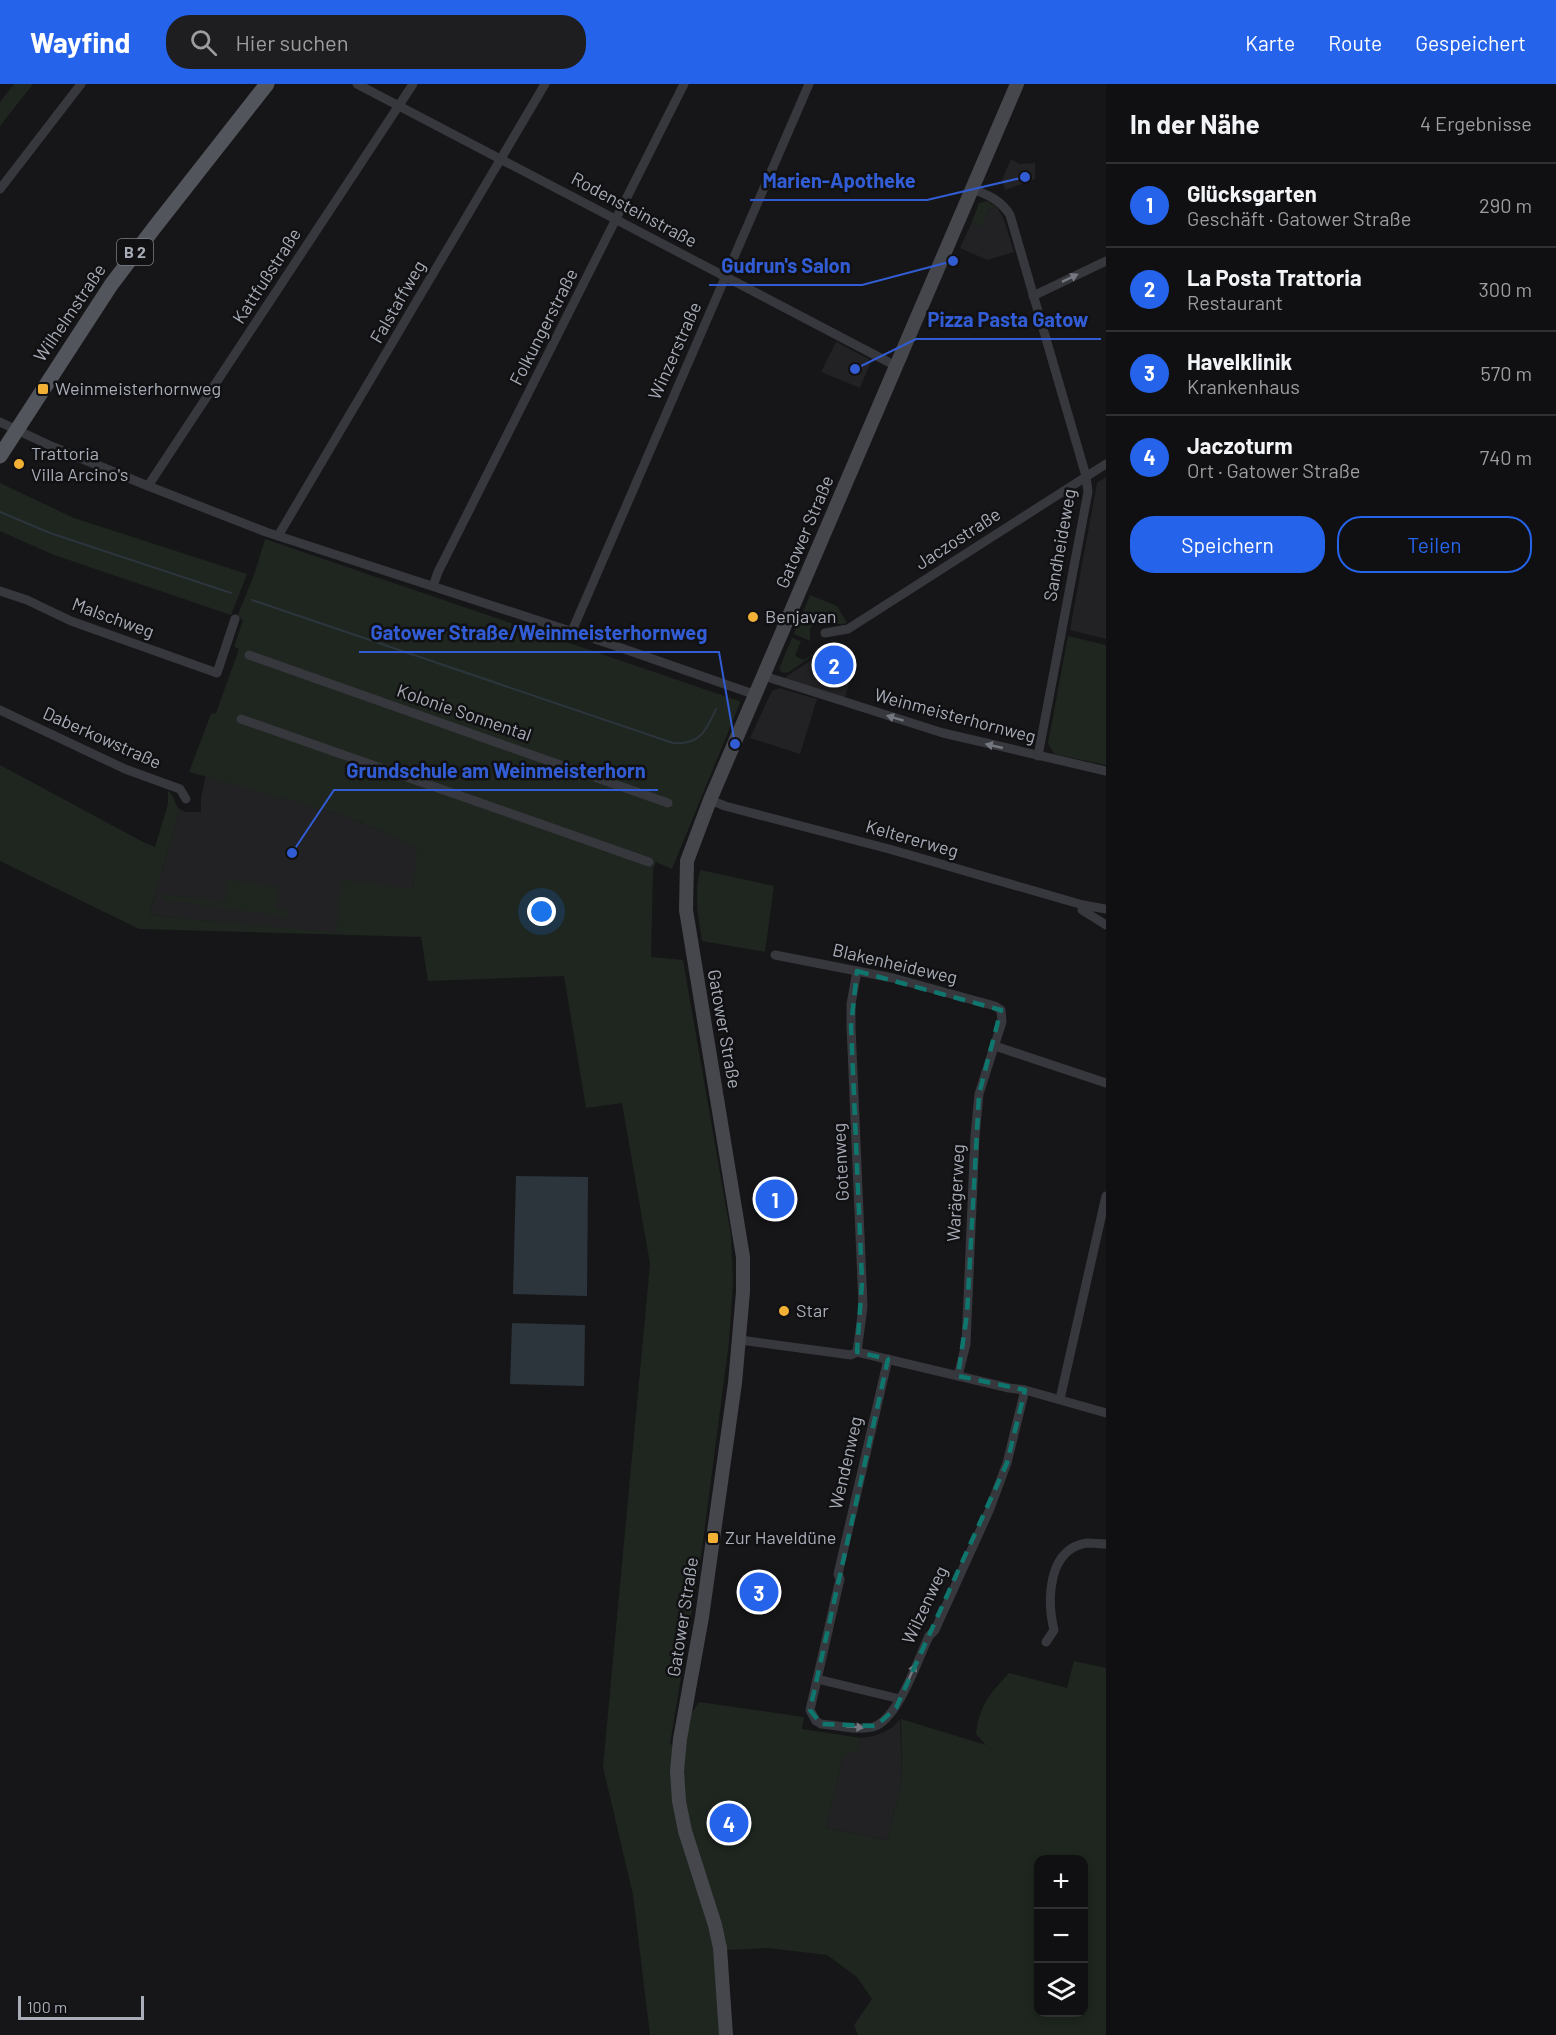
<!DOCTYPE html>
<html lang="de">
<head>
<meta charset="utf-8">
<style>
	:root { --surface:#101012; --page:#1e1e20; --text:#f1f3f6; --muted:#9c9d9f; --line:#303032; --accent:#2563eb }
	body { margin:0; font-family:Barlow,sans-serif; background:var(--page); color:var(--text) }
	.controls { position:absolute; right:18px; bottom:18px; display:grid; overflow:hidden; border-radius:12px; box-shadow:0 3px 9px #0003 }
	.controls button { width:54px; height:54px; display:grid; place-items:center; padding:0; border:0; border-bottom:2px solid var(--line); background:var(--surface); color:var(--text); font:30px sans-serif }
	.scale { position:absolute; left:18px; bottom:15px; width:126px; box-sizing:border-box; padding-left:6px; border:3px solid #a8adb8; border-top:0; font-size:16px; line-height:21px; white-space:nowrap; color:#a8adb8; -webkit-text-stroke:4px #111113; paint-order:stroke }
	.you { position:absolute; left:542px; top:828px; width:21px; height:21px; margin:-15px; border:4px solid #fff; border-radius:50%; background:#1a73e8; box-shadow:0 0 0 9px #1a73e833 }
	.badge { display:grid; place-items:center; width:39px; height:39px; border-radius:50%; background:var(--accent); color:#fff; font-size:20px; font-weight:700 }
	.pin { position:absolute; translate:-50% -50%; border:3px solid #fff; box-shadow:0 2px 6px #0006 }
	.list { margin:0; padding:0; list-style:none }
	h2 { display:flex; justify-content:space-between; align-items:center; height:78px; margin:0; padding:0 24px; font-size:26px }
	h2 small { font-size:20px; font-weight:400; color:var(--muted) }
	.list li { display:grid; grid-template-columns:39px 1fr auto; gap:18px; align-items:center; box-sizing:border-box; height:84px; padding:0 24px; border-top:2px solid var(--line) }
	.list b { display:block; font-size:22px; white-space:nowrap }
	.list p { margin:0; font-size:20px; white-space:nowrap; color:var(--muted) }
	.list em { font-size:20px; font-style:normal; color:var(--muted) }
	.actions { display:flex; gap:12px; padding:18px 24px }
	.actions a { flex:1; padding:14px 0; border:2px solid var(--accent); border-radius:24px; text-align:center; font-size:21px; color:var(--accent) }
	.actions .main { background:var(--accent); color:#fff }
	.icon { flex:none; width:33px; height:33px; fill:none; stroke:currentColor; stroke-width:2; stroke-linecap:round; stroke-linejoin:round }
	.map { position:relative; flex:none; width:1106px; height:1951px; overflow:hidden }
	header { display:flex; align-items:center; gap:36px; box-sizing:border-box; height:84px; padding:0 30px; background:var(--accent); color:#fff }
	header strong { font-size:28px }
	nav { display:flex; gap:33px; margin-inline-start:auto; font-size:21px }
	.search { width:420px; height:54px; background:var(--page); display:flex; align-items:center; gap:15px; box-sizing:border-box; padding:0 21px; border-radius:24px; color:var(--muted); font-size:22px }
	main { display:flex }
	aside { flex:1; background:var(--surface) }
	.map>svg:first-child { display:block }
	.built { fill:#222225 }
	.green { fill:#1e261f; fill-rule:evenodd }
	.water { fill:#2c353c }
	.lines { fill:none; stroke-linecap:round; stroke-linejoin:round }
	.stream { stroke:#2c353c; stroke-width:2 }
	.minor { stroke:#37383d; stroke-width:9 }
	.secondary { stroke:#45474d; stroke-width:14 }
	.primary { stroke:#53555c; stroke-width:15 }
	.oneway { fill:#757881 }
	.marked { fill:none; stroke:#0f766e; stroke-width:4.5; stroke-dasharray:12 8; stroke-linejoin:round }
	.poi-dot { fill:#f2b134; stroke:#111113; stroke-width:2 }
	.labels { text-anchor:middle; stroke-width:5; stroke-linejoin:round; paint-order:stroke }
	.shield { fill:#111113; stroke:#7b7e86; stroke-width:1.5 }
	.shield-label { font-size:16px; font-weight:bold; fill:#a8adb8 }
	.street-label { font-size:18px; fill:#a8adb8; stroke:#111113 }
	.poi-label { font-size:18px; fill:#a8adb8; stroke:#111113; text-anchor:start }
	.leader { fill:none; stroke:#325cd3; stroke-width:2 }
	.callout-dot { fill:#325cd3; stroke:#111113; stroke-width:2 }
	.callout-label { font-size:20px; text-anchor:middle; font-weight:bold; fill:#325cd3; stroke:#111113; stroke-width:5; stroke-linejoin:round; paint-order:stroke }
</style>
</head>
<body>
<header>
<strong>Wayfind</strong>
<div class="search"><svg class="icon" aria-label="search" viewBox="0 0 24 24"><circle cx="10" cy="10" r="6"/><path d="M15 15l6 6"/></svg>Hier suchen</div>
<nav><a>Karte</a><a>Route</a><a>Gespeichert</a></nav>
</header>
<main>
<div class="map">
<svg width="1106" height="1951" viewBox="0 0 1106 1951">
	<rect width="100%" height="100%" fill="#161618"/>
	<g class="built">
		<path d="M1011,75L1020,80L1035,79V95L1005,106L1002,96Z"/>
		<path d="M997,123L1003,133L1014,168L987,176L960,164L972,138L982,143L989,125Z"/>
		<path d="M836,258L869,275L870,280L860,304L821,288Z"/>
		<path d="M1106,393V555L1070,546L1097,399Z"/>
		<path d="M832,562L851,591L845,614L783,595Z"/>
		<path d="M779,604L817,615L800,670L750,654L772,607Z"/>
		<path d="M206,691L343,731L383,748L418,765L413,805L336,850L149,831L180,725L185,728H201V713Z"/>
		<path d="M900,1635L902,1696L887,1756L826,1744L843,1672L857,1667L861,1654L874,1652L886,1647L893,1643Z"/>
	</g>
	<g class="green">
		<path d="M14,0H33L0,42V18Z"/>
		<path d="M987,117L997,123L989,125L982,143L972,138L979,119Z"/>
		<path d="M0,399L74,434L247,490L231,531L54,471L0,447Z"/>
		<path d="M265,455L739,617L740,619L672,785L656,778L653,785L651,873L683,876L731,1152L733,1197L729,1258L702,1465L670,1660L673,1661L717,1876L720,1951H650L633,1811L603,1683L650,1180L622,1019L586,1024L564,892L428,897L421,853L139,845L0,777V681L143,758L155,763L168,720V707C175,711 173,720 180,725L149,831L336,849L342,796L413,805L417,765L383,748L343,731L189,688L211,630L216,629L238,568L239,565L234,563L243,536L237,533L254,491Z"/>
		<path d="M810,511L837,522L847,539C827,545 834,523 810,544V557L794,550Z"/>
		<path d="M1068,552L1106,561V681L1054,670L1048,659Z"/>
		<path d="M792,554L808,560L801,557L795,572L803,576L819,567L789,588L783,589L779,585Z"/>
		<path d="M700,786L774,802L765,868L702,857C698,832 694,811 700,786Z"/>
		<path d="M228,796L279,803L276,825L290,827L289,833L162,816L163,810L225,818Z"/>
		<path d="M1074,1577L1106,1584V1951H858L854,1941L872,1915L857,1893L827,1871L768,1864L727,1866L694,1763L682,1699L685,1662L692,1628L699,1618L804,1633L802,1645L861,1654L857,1667L843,1672L826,1744L887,1756L902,1696L901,1635L986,1661L976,1650C979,1621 990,1610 1009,1589L1067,1604ZM1038,1776H1084V1928H1038Z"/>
	</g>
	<g class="water">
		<path d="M516,1092L588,1093L587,1212L513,1210Z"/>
		<path d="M512,1239L585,1241L584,1302L510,1300Z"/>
	</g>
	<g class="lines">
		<g class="stream">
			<path d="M0,428L50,449L231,509"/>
			<path d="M252,516L673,659C700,661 706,647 716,625"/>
		</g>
		<g class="minor">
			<path d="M357,0L896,282"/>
			<path d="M0,105L81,0"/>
			<path d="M973,105C988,111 1001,116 1010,131L1086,392L1088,408L1038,672"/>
			<path d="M1033,212L1106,177"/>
			<path d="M0,338L51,362L148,402L266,448L607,559L756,611"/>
			<path d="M148,402L413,0"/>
			<path d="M278,452L545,0"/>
			<path d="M433,502L438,488L684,0"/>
			<path d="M0,507L27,516L71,537L217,589L235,535"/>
			<path d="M572,547L809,0"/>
			<path d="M825,549L848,545L1106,380"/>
			<path d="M249,571L668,719"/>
			<path d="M764,592L943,649L1106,687"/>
			<path d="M0,626L125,685L180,705L186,715"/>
			<path d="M241,635L649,778"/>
			<path d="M710,716L725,722L889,765L1083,821L1106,825"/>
			<path d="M1083,821L1082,826L1106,841"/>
			<path d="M775,871L893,894L995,922L1001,926L1002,938L979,1010L975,1052L966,1260L958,1292"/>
			<path d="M995,962L1106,999"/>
			<path d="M740,1256L851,1271L857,1268L1009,1304L1025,1306L1106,1329"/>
			<path d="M857,1268L863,1223L862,1198L851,942V920L857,887"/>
			<path d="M888,1275L838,1490L840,1495L810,1626L816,1637L821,1640C837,1641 857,1647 873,1643C898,1636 918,1575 929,1552L935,1546L989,1427L1007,1379L1025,1306"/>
			<path d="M1060,1315L1106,1112"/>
			<path d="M1046,1558L1054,1546C1047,1517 1047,1465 1087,1459C1093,1459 1100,1460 1106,1460"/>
			<path d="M817,1595L900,1615"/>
		</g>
		<path class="secondary" d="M726,1951L720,1864L715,1841L685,1747L679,1717L677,1687L680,1655L702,1533L735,1299L743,1208V1173L686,826L687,777L710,716L1017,0"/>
		<path class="primary" d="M0,372L111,201L154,144L267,0"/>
	</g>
	<defs><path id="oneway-solid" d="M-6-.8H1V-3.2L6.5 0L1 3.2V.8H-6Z" transform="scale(1.5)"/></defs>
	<g class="oneway">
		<use href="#oneway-solid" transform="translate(1070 194) rotate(-26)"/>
		<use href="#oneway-solid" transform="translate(895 634) rotate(-163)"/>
		<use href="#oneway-solid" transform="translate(994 662) rotate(-167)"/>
		<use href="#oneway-solid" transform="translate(912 1588) rotate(-66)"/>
		<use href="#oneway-solid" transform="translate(855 1643) rotate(4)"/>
	</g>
	<path class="marked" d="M857,887L1001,926L979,1010L967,1230L958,1292L1025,1306L1007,1379L896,1624L876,1642L821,1640L810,1626L888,1275L857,1268L862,1198L851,942Z"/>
	<g class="poi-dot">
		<rect x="37" y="299" width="12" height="12" rx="3"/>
		<circle cx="19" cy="380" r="6"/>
		<circle cx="753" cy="533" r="6"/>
		<circle cx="784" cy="1227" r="6"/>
		<rect x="707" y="1448" width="12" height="12" rx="3"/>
	</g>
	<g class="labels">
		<rect class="shield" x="117" y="155" width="36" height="26" rx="4.5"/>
		<g class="shield-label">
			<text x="135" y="174">B 2</text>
		</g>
		<g class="street-label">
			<text transform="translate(634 126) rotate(28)" y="6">Rodensteinstraße</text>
			<text transform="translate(267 192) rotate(-57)" y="6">Kattfußstraße</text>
			<text transform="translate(398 218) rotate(-60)" y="6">Falstaffweg</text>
			<text transform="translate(70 229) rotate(-56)" y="6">Wilhelmstraße</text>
			<text transform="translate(544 243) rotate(-63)" y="6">Folkungerstraße</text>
			<text transform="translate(675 267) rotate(-66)" y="6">Winzerstraße</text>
			<text transform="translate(805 448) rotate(-67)" y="6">Gatower Straße</text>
			<text transform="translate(958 455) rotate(-33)" y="6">Jaczostraße</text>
			<text transform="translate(1060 461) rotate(-80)" y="6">Sandheideweg</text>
			<text transform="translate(113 534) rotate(20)" y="6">Malschweg</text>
			<text transform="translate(464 629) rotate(19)" y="6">Kolonie Sonnental</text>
			<text transform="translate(955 632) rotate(15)" y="6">Weinmeisterhornweg</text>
			<text transform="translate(102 654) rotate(24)" y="6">Daberkowstraße</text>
			<text transform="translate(912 755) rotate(16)" y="6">Keltererweg</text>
			<text transform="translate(895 880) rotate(13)" y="6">Blakenheideweg</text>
			<text transform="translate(724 945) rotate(80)" y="6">Gatower Straße</text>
			<text transform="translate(841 1078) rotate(-93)" y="6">Gotenweg</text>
			<text transform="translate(956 1109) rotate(-87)" y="6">Warägerweg</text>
			<text transform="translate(846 1379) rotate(-77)" y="6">Wendenweg</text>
			<text transform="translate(925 1521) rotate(-65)" y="6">Wilzenweg</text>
			<text transform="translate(683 1533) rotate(-81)" y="6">Gatower Straße</text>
		</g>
		<g class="poi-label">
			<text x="55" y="311">Weinmeisterhornweg</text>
			<text x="31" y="376">Trattoria<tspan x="31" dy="21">Villa Arcino's</tspan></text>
			<text x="765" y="539">Benjavan</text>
			<text x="796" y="1233">Star</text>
			<text x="725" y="1460">Zur Haveldüne</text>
		</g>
	</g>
	<path class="leader" d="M1025 93L927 116H750M953 177L862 201H709M855 285L916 255H1101M735 660L719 568H359M292 769L334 706H658"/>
	<g class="callout-dot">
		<circle cx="1025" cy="93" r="6"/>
		<circle cx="953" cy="177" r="6"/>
		<circle cx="855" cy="285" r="6"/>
		<circle cx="735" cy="660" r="6"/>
		<circle cx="292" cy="769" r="6"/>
	</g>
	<g class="callout-label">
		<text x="839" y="104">Marien-Apotheke</text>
		<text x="786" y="189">Gudrun's Salon</text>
		<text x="1008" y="243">Pizza Pasta Gatow</text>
		<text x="539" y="556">Gatower Straße/Weinmeisterhornweg</text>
		<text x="496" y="694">Grundschule am Weinmeisterhorn</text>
	</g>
</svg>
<div class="controls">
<button>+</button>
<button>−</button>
<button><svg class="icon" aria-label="layers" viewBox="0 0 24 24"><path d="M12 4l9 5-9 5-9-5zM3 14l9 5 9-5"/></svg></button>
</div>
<div class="scale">100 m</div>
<div class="you"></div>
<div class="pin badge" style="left:775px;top:1115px">1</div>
<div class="pin badge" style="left:834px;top:581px">2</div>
<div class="pin badge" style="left:759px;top:1508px">3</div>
<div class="pin badge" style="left:729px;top:1739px">4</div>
</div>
<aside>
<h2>In der Nähe<small>4 Ergebnisse</small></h2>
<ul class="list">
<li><span class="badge">1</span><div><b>Glücksgarten</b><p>Geschäft · Gatower Straße</p></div><em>290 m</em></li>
<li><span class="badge">2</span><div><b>La Posta Trattoria</b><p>Restaurant</p></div><em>300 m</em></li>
<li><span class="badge">3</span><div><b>Havelklinik</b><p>Krankenhaus</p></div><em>570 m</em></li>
<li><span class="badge">4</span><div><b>Jaczoturm</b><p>Ort · Gatower Straße</p></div><em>740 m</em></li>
</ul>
<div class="actions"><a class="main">Speichern</a><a>Teilen</a></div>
</aside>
</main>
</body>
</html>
